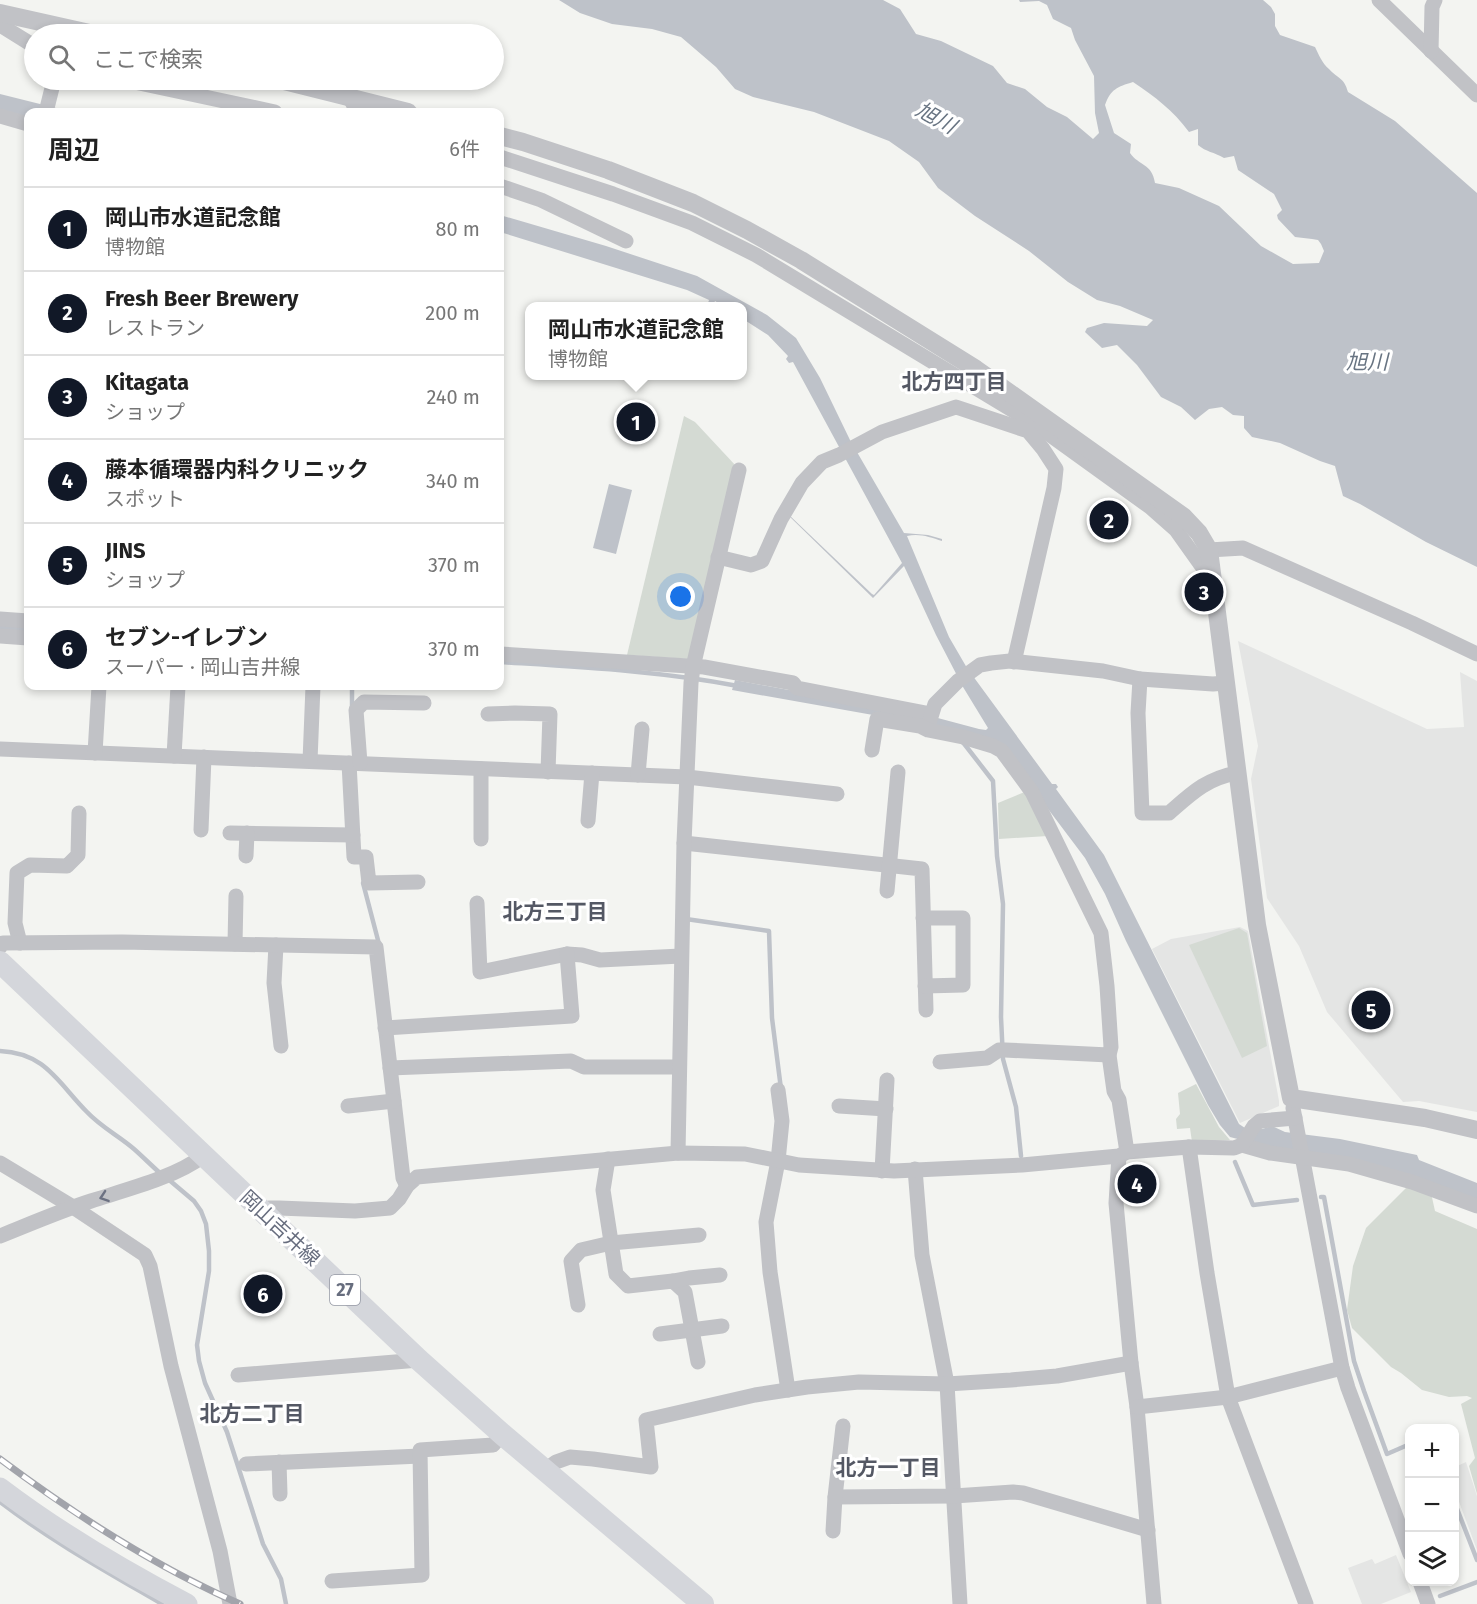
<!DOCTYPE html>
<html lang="ja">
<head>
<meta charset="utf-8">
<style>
	:root { --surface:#fff; --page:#f6f6f6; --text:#222; --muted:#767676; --line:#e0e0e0; --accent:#111827 }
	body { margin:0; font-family:"Fira Sans","Noto Sans JP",sans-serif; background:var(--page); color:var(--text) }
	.controls { position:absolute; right:18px; bottom:18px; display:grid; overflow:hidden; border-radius:12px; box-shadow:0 3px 9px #0003 }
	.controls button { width:54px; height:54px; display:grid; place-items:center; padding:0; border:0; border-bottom:2px solid var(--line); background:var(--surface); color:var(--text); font:30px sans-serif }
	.you { position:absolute; left:681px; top:597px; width:21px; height:21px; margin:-15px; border:4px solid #fff; border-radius:50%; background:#1a73e8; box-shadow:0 0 0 9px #1a73e833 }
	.badge { display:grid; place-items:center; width:39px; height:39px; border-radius:50%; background:var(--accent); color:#fff; font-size:20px; font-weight:700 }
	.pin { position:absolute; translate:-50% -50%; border:3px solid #fff; box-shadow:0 2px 6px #0006 }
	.popup { position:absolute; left:525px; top:302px; width:222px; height:78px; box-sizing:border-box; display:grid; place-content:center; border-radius:12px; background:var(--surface); filter:drop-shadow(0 2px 4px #0005); font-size:20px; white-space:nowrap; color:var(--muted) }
	.popup b { font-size:22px; color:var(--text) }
	.popup::after { content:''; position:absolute; left:50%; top:100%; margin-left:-12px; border:12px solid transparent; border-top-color:var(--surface) }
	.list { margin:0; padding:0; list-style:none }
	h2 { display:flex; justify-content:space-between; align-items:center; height:78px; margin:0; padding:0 24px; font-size:26px }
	h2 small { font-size:20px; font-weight:400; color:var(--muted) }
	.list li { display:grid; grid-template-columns:39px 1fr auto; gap:18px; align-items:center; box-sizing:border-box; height:84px; padding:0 24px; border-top:2px solid var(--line) }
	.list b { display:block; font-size:22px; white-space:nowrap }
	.list p { margin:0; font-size:20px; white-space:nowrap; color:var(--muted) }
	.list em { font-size:20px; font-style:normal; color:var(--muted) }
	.icon { flex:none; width:33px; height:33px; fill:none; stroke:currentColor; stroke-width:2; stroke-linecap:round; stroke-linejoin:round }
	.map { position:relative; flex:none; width:1477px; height:1604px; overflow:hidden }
	.search { position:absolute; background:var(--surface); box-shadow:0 3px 9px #0003; left:24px; top:24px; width:480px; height:66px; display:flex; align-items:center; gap:15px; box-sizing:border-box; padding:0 21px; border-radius:33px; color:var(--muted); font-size:22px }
	.panel { position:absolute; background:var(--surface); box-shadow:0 3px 9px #0003; left:24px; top:108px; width:480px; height:582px; border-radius:12px }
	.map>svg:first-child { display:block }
	.built { fill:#e4e5e4 }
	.green { fill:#d4dad3 }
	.water { fill:#bec2c9; fill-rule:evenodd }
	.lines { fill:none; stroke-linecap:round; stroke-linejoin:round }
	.stream { stroke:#bec2c9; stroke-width:4.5 }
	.minor { stroke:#c1c2c6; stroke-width:15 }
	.tertiary { stroke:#c1c2c6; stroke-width:18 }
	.secondary { stroke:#d4d6db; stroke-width:21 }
	.primary { stroke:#d4d6db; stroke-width:22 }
	.rail-casing { stroke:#a2a4ab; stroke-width:7 }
	.rail { stroke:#fff; stroke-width:4.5; stroke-dasharray:14; stroke-linecap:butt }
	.oneway { stroke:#6c7182 }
	.labels { text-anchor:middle; stroke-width:6; stroke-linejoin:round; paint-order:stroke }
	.shield { fill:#fff; stroke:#9599a5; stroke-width:1.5 }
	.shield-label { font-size:18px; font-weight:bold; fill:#676d7e }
	.street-label { font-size:20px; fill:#676d7e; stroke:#fff }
	.water-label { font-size:21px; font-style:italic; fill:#687482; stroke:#fff }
	.neighbourhood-label { font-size:21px; font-weight:bold; fill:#545864; stroke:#fff }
</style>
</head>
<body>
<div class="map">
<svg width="1477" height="1604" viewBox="0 0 1477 1604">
	<rect width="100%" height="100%" fill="#f3f4f1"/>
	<g class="built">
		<path d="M1238,641L1427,729L1464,727L1460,672L1477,681V1112L1419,1101L1403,1102L1327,1012L1299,946L1267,898L1251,779L1258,746Z"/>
		<path d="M1240,927L1248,931L1279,1101V1106L1240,1123L1152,949L1171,939Z"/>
		<path d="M1466,1462L1477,1496V1550L1455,1491V1467Z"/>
		<path d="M1396,1555L1411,1592L1381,1604H1362L1348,1568L1372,1559L1375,1564Z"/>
	</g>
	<g class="green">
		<path d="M684,416L695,422L736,466L689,659L627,655Z"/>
		<path d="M1027,791L1048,836L999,839L998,803Z"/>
		<path d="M1239,928L1247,933L1267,1046L1242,1058L1189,945Z"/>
		<path d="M1196,1084L1219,1127L1230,1140L1192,1142L1190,1128L1177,1129L1176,1119L1180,1114L1178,1093Z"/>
		<path d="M1409,1185L1431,1193L1435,1211L1477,1229V1494L1469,1466L1475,1458L1461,1404L1472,1398L1467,1396L1449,1397L1422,1390L1401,1373L1391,1367L1352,1328L1347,1310L1353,1266L1366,1228Z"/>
	</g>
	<g class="water">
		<path d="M559,0H883L900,9L916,34L941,41L993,66L1007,83L1025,89L1047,107L1067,117L1093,139L1099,133L1095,113L1094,76L1075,40L1071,28L1053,19L1047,5L1039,1L1020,2L1019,0H1263L1271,7L1275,14V26L1280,35L1315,47C1319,55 1322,63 1329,69C1338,79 1344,77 1348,92L1395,121L1477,193V567L1426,542L1360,504L1343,496L1335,466L1320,461L1280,443L1252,437L1244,428V416L1233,415L1222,407L1209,409L1195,420L1181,407L1161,397L1137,365L1117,345L1102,348L1085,332L1087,328L1104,323L1147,326L1153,320L1120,306L1097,300L1068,282L1029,251L975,216L938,188L919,162L889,141L814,112L753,97L735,89L716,67L681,37L652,29L612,24L580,13ZM1133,82C1155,97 1173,110 1189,132L1198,129V145C1206,152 1214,152 1224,158L1234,156L1238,170L1274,194L1282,210L1277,215L1278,219L1295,237L1312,239L1318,240L1321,244L1324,251L1319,263L1293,264L1261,246L1219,206L1179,188L1155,183C1152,163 1139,166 1130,153L1131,144L1114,133L1105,105C1111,89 1117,87 1133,82Z"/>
		<path d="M0,94L72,112H28V117L0,109Z"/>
		<path d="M500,215L606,246L697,276L767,315L796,338L820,378L850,440L904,533L928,535L942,539V541C930,537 919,533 907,536L949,637L967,668L1041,769L1052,784H1056L1058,787L1056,789L1104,855L1239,1124L1245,1128L1262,1129L1272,1126L1285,1132L1340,1139L1417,1155L1419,1160L1477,1183V1201L1230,1137L1220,1125L1208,1105L1126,941L1105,894L1085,858L1005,752L918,723L732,690L735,680L934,717L979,729L986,730L988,728L963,687L936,635L904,566L873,598L788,515V514L872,594L874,595L902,563L793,362L789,363L786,359L788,356L768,335L743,319L742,306H723L715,301L713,306H707L709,300L687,290L500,232Z"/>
		<path d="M609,484L632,490L616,554L593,548Z"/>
	</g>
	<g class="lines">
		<g class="stream">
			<path d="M0,628L28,629"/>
			<path d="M500,662C579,667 660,671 738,686"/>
			<path d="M352,686V707"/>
			<path d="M962,741L993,781L997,856L1003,904L1001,1017L1003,1059L1016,1107L1021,1156"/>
			<path d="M363,883L379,944"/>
			<path d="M686,917V919L769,931L772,1018L781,1089"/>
			<path d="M0,1051C46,1053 58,1083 87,1112C101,1127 119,1136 134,1149C143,1157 152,1166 161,1174"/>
			<path d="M1235,1162L1253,1205L1297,1200"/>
			<path d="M168,1179L194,1201L201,1211L206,1224L209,1251V1271L197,1345L199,1361L205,1383L227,1432L263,1544L281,1579L286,1604"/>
			<path d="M1321,1197H1324L1354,1361L1364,1391L1387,1454L1410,1444"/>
			<path d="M1454,1501L1477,1560"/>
			<path d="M0,1502C51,1541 107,1572 162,1604"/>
			<path d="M1440,1596L1477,1582"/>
		</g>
		<g class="minor">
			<path d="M1379,0L1477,95"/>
			<path d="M0,25L34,46"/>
			<path d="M1431,51L1432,7L1435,0"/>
			<path d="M125,80L275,112"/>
			<path d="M192,80L208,82L211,80"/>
			<path d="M350,98L355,108L368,112"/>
			<path d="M46,112L54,80"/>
			<path d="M0,116L28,124"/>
			<path d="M500,157L613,194L692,223L756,255L1032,422L1150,507L1176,530L1213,582"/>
			<path d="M500,186L541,200L626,241"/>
			<path d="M1209,550L1243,548L1412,623L1477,654"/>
			<path d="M718,557L751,565L762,561L781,519L802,483L822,462L839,455L882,432L956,407L1028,431L1043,449L1056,469L1054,488L1014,662"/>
			<path d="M0,619L28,621"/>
			<path d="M0,636L28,638"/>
			<path d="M500,654L704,667L793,683L797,688L931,714"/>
			<path d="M1140,679L1138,713L1142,813H1169C1192,793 1206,779 1236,773"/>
			<path d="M488,714L515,713L550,714L548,772"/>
			<path d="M929,723L935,704L958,681L980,665L991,663L1010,661L1103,671L1140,679L1213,684L1225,683"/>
			<path d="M0,749L687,777L837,794"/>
			<path d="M872,750L877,719L920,726L928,730L963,737L993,746L1002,751L1032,792L1101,933L1107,986L1111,1047L1109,1055L1114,1091L1119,1100L1127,1152"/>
			<path d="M95,753L99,686"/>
			<path d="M174,756L178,686"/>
			<path d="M310,761L313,686"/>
			<path d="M349,763L354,857H366L369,883L418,882"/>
			<path d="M360,763L356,710L364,702L424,703"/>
			<path d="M638,775L642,729"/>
			<path d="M588,821L592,773"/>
			<path d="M201,830L204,757"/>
			<path d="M230,833L353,835"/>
			<path d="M481,839V769"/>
			<path d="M684,843L922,869L926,1010"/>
			<path d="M246,856L247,833"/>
			<path d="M887,891L898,772"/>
			<path d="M477,903L480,972L567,954L582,955L600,960L681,956"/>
			<path d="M923,918H963V985L925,986"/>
			<path d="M20,943L15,923L17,873L30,865L67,866L78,855L79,813"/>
			<path d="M235,944L236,896"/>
			<path d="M276,945L274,983L281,1046"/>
			<path d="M0,947L3,943L122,942L376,947L403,1178L407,1186"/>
			<path d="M385,1028L572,1016L567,954"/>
			<path d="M940,1062L987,1058L999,1050H1005L1109,1055"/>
			<path d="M390,1068L571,1061L584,1067H679"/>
			<path d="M778,1090L782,1121L778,1161L766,1222L770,1272L788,1390"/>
			<path d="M348,1106L394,1101"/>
			<path d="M839,1106L886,1109"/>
			<path d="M1293,1108L1342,1368L1348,1388L1410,1554"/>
			<path d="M1242,1145L1270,1153L1349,1164L1412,1182L1477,1206"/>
			<path d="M1189,1147L1207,1273L1228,1397L1306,1604"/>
			<path d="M678,1153L684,843L691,683L693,667L739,470"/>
			<path d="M1119,1156L1116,1203L1131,1363L1137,1407L1154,1604"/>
			<path d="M608,1159L603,1190L616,1274L628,1286L673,1281L685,1292L698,1362"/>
			<path d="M0,1163L73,1207L145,1255L150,1266L171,1366L220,1551L230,1604"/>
			<path d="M915,1169L922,1255L947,1384L960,1604"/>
			<path d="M882,1171L887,1080"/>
			<path d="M263,1211L269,1208H279L355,1211L390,1208L399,1199L407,1186L417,1177L678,1153L745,1154L799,1165L894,1171L1022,1165L1119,1156L1127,1152L1189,1147L1234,1148L1242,1145L1254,1126L1260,1121L1295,1118"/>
			<path d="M0,1236C30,1224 60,1211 91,1201C125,1190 176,1177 203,1156"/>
			<path d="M673,1281L689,1278L720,1275"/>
			<path d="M578,1305L571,1261L581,1250L611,1243L699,1235"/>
			<path d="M660,1334L722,1326"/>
			<path d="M238,1375L419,1360"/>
			<path d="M1137,1407L1228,1397L1342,1368"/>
			<path d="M279,1462L280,1494"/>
			<path d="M246,1464L420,1456"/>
			<path d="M545,1470L556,1462L570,1457L593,1459L651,1467L646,1420L755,1395L807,1387L859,1382L947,1384L1011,1380L1057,1376L1131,1363"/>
			<path d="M835,1497L954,1496L1013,1492L1023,1493L1148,1530"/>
			<path d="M833,1531L835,1497L843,1426"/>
			<path d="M332,1581L422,1575L420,1450L493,1445L502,1434"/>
			<path d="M1420,1582L1428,1604"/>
		</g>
		<g class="tertiary">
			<path d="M0,13L94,34"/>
			<path d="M280,80L408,112"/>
			<path d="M500,136L523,142L608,170L693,203L747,230L801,260L976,369L1183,516L1199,533L1209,550L1257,925L1291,1098L1425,1118L1477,1130"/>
		</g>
		<path class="secondary" d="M0,1488C58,1532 122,1570 187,1604"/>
		<path class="primary" d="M0,962L419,1360L502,1434L703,1604"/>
		<defs>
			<path id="rail" d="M0,1459C75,1515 154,1566 240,1604"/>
		</defs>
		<use href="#rail" class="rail-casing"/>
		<use href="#rail" class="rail"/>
	</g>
	<defs><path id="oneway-chevron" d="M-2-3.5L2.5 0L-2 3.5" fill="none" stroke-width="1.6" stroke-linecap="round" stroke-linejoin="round" transform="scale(1.5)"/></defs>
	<use class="oneway" href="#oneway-chevron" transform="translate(104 1197) rotate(161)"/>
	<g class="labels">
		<rect class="shield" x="330" y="1275" width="30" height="30" rx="4.5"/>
		<g class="shield-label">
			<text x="345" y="1296">27</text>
		</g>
		<g class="street-label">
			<text transform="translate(280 1228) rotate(43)" y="7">岡山吉井線</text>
		</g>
		<g class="water-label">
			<text transform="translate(936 118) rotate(29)" y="7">旭川</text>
			<text x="1367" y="369">旭川</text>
		</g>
		<g class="neighbourhood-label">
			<text x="954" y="389">北方四丁目</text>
			<text x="555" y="919">北方三丁目</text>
			<text x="252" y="1421">北方二丁目</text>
			<text x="888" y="1475">北方一丁目</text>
		</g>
	</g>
</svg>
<div class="controls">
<button>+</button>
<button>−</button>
<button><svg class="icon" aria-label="layers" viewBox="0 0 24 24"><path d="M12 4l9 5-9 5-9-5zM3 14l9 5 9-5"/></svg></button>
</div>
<div class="you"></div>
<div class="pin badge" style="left:636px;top:422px">1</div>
<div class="popup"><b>岡山市水道記念館</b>博物館</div>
<div class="pin badge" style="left:1109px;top:520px">2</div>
<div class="pin badge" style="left:1204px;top:592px">3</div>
<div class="pin badge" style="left:1137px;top:1184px">4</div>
<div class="pin badge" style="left:1371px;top:1010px">5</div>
<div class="pin badge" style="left:263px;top:1294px">6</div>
<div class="search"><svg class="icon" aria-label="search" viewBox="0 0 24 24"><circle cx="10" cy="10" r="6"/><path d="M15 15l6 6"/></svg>ここで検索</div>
<section class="panel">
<h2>周辺<small>6件</small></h2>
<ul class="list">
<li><span class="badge">1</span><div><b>岡山市水道記念館</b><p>博物館</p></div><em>80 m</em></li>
<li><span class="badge">2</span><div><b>Fresh Beer Brewery</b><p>レストラン</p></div><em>200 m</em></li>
<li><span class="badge">3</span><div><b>Kitagata</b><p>ショップ</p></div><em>240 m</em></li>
<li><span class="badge">4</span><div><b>藤本循環器内科クリニック</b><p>スポット</p></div><em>340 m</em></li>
<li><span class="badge">5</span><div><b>JINS</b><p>ショップ</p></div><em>370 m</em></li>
<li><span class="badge">6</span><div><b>セブン-イレブン</b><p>スーパー · 岡山吉井線</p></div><em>370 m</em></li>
</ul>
</section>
</div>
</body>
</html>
